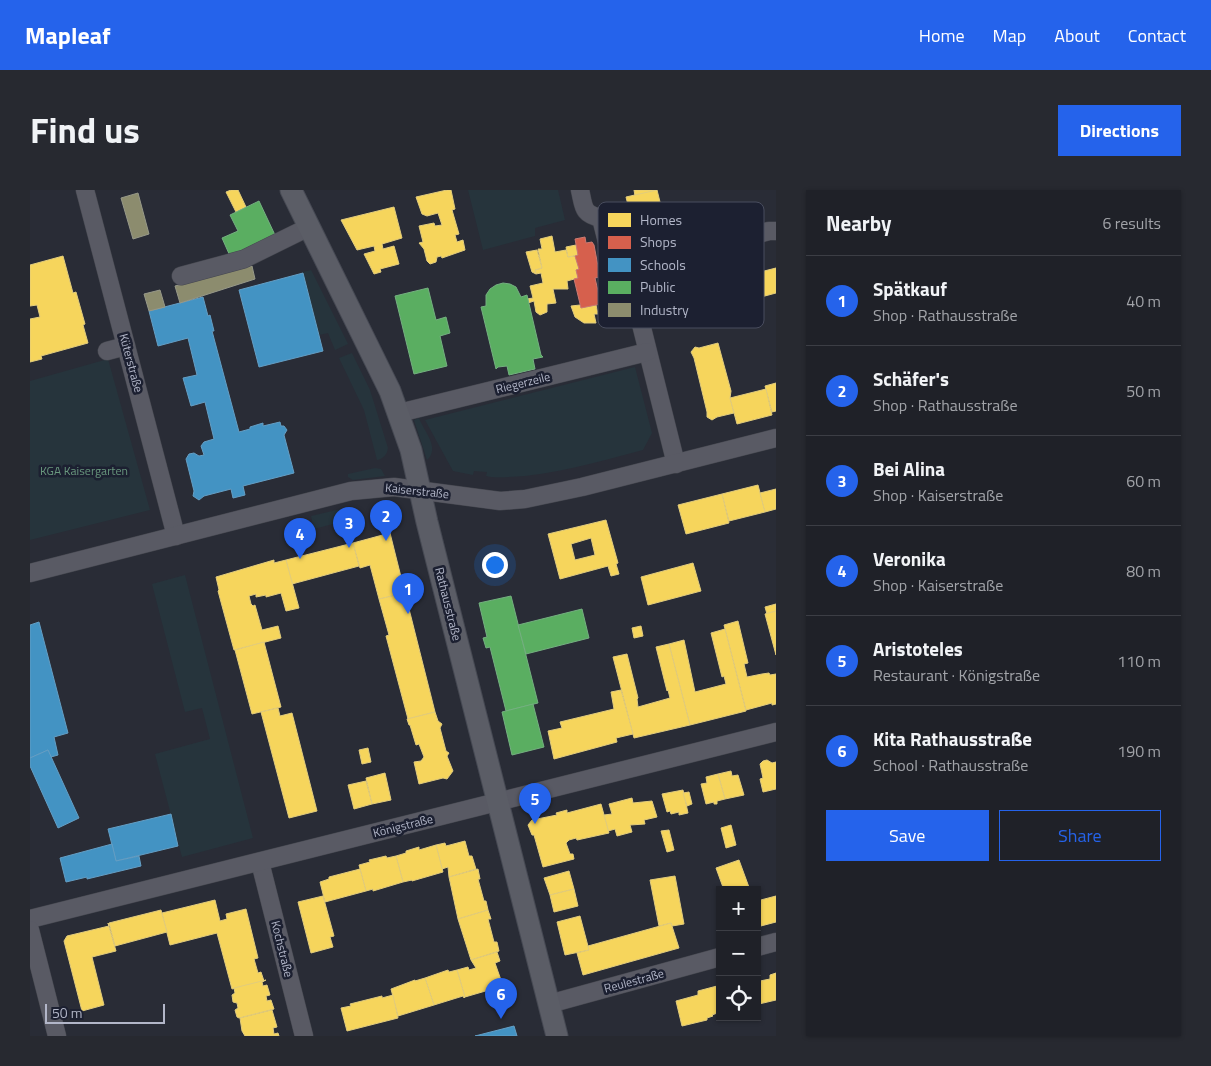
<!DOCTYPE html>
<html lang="en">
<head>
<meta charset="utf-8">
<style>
	:root { --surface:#1f2128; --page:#272930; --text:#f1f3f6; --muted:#a1a3a8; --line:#3c3e45; --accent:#2563eb }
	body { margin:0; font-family:"Titillium Web",sans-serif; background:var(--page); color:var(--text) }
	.controls { position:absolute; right:15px; bottom:15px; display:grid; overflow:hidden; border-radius:0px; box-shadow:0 1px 4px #0004 }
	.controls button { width:45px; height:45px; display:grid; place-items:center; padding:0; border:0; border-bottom:1px solid var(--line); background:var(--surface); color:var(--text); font:25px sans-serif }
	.scale { position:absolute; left:15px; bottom:12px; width:120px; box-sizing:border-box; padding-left:5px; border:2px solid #b2b6c8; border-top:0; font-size:14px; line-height:18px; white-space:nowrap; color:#b2b6c8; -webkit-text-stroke:4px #1c2031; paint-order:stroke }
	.you { position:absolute; left:464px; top:374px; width:18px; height:18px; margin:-12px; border:4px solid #fff; border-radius:50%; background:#1a73e8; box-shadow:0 0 0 8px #1a73e833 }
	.badge { display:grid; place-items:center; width:32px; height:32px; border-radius:50%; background:var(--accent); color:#fff; font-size:16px; font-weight:700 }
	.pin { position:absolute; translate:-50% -41px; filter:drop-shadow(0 1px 2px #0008) }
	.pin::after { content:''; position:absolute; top:26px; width:18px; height:15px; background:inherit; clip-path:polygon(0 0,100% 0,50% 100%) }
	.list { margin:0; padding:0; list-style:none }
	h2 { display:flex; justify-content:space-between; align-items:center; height:65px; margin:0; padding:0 20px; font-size:21px }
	h2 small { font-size:16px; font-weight:400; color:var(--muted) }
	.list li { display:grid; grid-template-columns:32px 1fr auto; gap:15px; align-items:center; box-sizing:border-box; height:90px; padding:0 20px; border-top:1px solid var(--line) }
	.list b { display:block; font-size:19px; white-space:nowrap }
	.list p { margin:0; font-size:16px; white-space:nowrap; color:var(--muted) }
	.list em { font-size:16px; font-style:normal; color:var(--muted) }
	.actions { display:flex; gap:10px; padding:15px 20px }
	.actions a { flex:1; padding:11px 0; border:1px solid var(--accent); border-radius:0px; text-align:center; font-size:18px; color:var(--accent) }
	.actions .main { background:var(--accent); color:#fff }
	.icon { flex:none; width:28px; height:28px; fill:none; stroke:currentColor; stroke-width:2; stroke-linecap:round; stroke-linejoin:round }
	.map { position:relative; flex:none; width:746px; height:846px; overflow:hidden; border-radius:0px }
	header { display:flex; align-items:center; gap:30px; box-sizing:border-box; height:70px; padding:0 25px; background:var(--accent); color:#fff }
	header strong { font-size:24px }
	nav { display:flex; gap:28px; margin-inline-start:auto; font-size:18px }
	.intro { display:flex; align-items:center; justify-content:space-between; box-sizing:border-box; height:120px; padding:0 30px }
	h1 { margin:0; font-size:35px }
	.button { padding:12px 22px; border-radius:0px; background:var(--accent); color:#fff; font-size:18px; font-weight:700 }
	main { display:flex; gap:30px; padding:0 30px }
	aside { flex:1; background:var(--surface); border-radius:0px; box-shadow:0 1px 4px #0004 }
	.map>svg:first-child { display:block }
	.green { fill:#26343c }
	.homes { fill:#f6d55c; stroke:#e2cc7c; fill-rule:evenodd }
	.shops { fill:#d6604d; stroke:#cb7a72 }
	.schools { fill:#4393c3; stroke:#649ec4 }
	.public { fill:#5aae61; stroke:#74b080 }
	.industry { fill:#8c8c6e; stroke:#979989 }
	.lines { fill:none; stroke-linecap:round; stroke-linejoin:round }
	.minor-casing { stroke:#45474f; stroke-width:19 }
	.major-casing { stroke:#464953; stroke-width:23 }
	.minor { stroke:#595a64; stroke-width:18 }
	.major { stroke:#5b5d66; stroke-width:21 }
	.labels { text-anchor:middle; stroke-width:5; stroke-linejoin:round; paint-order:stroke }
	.street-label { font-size:12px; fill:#b2b6c8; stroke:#1c2031 }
	.park-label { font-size:12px; fill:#69987e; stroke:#1c2031 }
	.key { fill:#1c2031; stroke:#494d5e; stroke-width:1 }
	.key-label { font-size:14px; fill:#b2b6c8 }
</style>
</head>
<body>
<header>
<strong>Mapleaf</strong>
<nav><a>Home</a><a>Map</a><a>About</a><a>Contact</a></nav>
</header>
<div class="intro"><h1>Find us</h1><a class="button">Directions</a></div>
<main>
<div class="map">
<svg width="746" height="846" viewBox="0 0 746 846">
	<rect width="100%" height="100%" fill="#292c36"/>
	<g class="green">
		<path d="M438,0H528L535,30L505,38V46L453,60Z"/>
		<path d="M281,80L318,154L305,160L298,143L289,145L273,82Z"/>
		<path d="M322,163L340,200L358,258C357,265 353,269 347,270L334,220L309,168Z"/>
		<path d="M78,169L120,320L0,350V191Z"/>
		<path d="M605,177L622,243L613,260C562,273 513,289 461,287L456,286L457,282L444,281L443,285L423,281L395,230Z"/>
		<path d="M389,228C393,240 411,258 397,270L384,230Z"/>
		<path d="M345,278L351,279L355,286L323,290L318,287V284Z"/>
		<path d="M315,318L318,330L284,339L281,326Z"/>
		<path d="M155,385L223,648L152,667L125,564L180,549L172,518L155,522L122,394Z"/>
	</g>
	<g class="homes">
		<path d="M201,0H208L216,17L206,22L196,2Z"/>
		<path d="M417,0H421L425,19L422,20L429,44L425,45L427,52L433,50L435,60L412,68L411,66L407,67L406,72L400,74L397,71L394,59L389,53L393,52L389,36L404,33L405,36L412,35L408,23L397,26L392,24L386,7Z"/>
		<path d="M604,0H627L605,6Z"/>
		<path d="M627,0L639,48L608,55L604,38L606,37L604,31H602L596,7Z"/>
		<path d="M364,17L372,48L352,54L353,59L364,56L369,74L350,79L351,82L344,84L334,64L345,61L344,56L327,60L311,30Z"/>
		<path d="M522,46L525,62L536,60L538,67L545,66L549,79L546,80L548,88L537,91L538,99H523L526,113L517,114V122L510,125L506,122L504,111L498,113L497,109L503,108L500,96L513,93L511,83L506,84L505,80L512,78L508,59H512L510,49Z"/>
		<path d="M546,55L548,65L538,67L536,57Z"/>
		<path d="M507,60L512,78L505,80L506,84L502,82L496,62Z"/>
		<path d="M33,66L43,103L46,102L55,134L53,135L58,153L11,166L12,169L0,172V129L10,127L7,115L0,116V75Z"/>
		<path d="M746,78V103L705,114L699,90Z"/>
		<path d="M550,115L551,118L566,115L568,124H564L566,133H554L545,127L541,116Z"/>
		<path d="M688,153L701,201L700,208L704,223L687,227L682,230L677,227V222L664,168L661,162L665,157L669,158Z"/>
		<path d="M746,193V221L742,222L735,196Z"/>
		<path d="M736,199L742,225L707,234L700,208Z"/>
		<path d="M728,295L735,322L699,331L692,304Z"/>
		<path d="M746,299V319L735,322L730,303Z"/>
		<path d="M692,304L699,333L656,344L648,315Z"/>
		<path d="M576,330L588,373L586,374L589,384L581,386L578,376L530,389L518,344ZM561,348L565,365L545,370L541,354Z"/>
		<path d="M360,343L375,403L349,409L340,375L330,378L323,353Z"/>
		<path d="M323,353L329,376L262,394L256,370Z"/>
		<path d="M244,370V373L256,370L269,418L256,421L251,403L236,407V405L226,407V404L219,406L221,414L223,416L225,415L232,440L248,436L251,448L204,460L188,401L189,400L186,387Z"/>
		<path d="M663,373L671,401L618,415L611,387Z"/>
		<path d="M375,403L405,522L378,529L356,446L359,445L349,409Z"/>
		<path d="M746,414V421L737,424L735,417Z"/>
		<path d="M746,421V465L735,424Z"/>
		<path d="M708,431L718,473L714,474L717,487L732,484L739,483L740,485L746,484V514L742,515V513L716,520L694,435Z"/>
		<path d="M611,436L613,446L604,448L602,438Z"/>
		<path d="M695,439L716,521L660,535L639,454L654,450L665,502L696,494L694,486L692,487L681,443Z"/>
		<path d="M234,452L251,517L222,524L205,460Z"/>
		<path d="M639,454L660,535L604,548L583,467L597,464L608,508L607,509L608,517L640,508L638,500L637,501L626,457Z"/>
		<path d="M591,500L603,544L586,548L587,552L524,569L518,541L532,538L530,532L584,519L581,502Z"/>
		<path d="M248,518L250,526L262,523L287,621L259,628L231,522Z"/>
		<path d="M405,522L408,531L412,534L410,538L416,561L419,563L417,566L423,581L417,589L413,588L389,594L384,572L391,571L394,567L389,554L386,555L380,535H379L377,529Z"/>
		<path d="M338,558L341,572L332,574L329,560Z"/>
		<path d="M737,570L742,573L746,572V599L733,602L730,589L733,588L730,574L733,571Z"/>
		<path d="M701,581L702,586L708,585L714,605L695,609L688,584Z"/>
		<path d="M355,583L361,610L342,614L336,588Z"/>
		<path d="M688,584L695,609L687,611V614H684V612L676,614L671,594L677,593L676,587Z"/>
		<path d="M336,591L342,614L324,619L318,595Z"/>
		<path d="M653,600L658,623L649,625V622L641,624L640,621L637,622L632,604Z"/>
		<path d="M659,602L662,614L657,616L653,603Z"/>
		<path d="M602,608L603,613L622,611L627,627L614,630L615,634L600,635L602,642L587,646L585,639L578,641L574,625L582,624L579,614Z"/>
		<path d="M571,614L579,643L547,650L546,648L539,650L536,653L540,664H543L544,669L513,677L504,645H502L498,635L502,630L527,625L526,623L537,620V623Z"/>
		<path d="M701,635L706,655L696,658L691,638Z"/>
		<path d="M639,640L644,660L637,662L631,641Z"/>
		<path d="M435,651L439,666H442L446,679L419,687L418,677L412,679L406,655L415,653L416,656Z"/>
		<path d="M406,655L413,682L382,691V690L373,692L366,666L376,663V661L389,657V660Z"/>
		<path d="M356,666L357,668L366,666L373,692L343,701V699L336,701L329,675L340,672L339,670Z"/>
		<path d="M709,670L720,700H694L686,678Z"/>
		<path d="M330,679L336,701L295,712L290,692L299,689V687Z"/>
		<path d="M448,679L450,689H448L454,711H456L458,720L428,729L419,687Z"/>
		<path d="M539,681L544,699L520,705L514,688Z"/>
		<path d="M645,686L654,734L642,736L641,733L629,736L620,690Z"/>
		<path d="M544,699L548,716L524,722L520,705Z"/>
		<path d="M293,706L304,746L300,747L303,757L281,763L268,712Z"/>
		<path d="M746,706V732L727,737V711Z"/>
		<path d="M185,710L190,731L197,729L196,724L216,719L228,768L224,769L228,783L231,782L234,791L202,799L187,743L140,755L132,723Z"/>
		<path d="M131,720L137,742L85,756L79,733Z"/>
		<path d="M458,720L461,729H458L464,752H467L469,761L441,770L428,729Z"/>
		<path d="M550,726L559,760L535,765L527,732Z"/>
		<path d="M78,733L86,761L62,767L74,815L52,821L34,751L37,746L79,736Z"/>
		<path d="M641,733L649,758L553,785L547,763L559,760L558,756Z"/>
		<path d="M467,762L470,771L465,773L472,793L458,797L459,800L435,807L427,780L438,777L439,780L446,778L441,770Z"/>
		<path d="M418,780L419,782L427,780L435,807L434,808L433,806L404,815L395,788Z"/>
		<path d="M746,783V810L729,814L727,813V785L730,791L740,789V785Z"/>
		<path d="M395,788L404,815L368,826L361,799L385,790V791Z"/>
		<path d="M236,790L232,792L233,796L237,795L240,805L236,806L237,811L241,810L244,819L209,828L207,827L205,820L208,818L207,813L203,812L202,805L205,803L204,798Z"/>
		<path d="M687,796H690V822L682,825L683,826L677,828V830L652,836L646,811L668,805V801Z"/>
		<path d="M363,805L368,828L317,841L311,818L321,816L320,814L352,806V808Z"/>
		<path d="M242,820L247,837L243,838L244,844L248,843L249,846H215L212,841L210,828Z"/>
	</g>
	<path class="shops" d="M555,47L556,53L562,52L564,55L570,87L565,88L571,114L551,118L544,89L548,88L546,80L549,79L545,66L548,65L545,49Z"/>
	<g class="schools">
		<path d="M273,83L293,161L229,177L209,100Z"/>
		<path d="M173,107L178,126L180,125L184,141H182L209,242L220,239V237L233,233V236L250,232L251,236H254L257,240L254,245L264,283L213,296L215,305L203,308L201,299L174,306L169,310L163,306L164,301L156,269L159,264L164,263L169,266L174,265L171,256L174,252L184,249L175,212L161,216L153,188L167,185L158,148L128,156L119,121Z"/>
		<path d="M9,432L38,543L24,547L28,565L21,567L18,560L0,568V435Z"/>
		<path d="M18,560L49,628L28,638L0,576V568Z"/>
		<path d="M141,624L148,656L86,671L78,639Z"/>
		<path d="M82,654L86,671L109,666L111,676L57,689V687L36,692L30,668Z"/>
		<path d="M484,836L487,846H445Z"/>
	</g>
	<g class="public">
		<path d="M229,11L245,45L200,66L192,48L208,41L200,25Z"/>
		<path d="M473,93L480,94L486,97L491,107L497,105L511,165L513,167L503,169L505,179L479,185L477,176L468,177L466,179L451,117L456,116V105L460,99L466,95Z"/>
		<path d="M398,98L406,130L416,127L420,143L410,146L417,176L384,184L365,106Z"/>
		<path d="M481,406L508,513L476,521L460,457L456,458L453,448L457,447L449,413Z"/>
		<path d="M552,419L559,448L496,464L488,435Z"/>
		<path d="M503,514L514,557L482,565L472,522Z"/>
	</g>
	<g class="industry">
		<path d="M108,3L119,44L103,49L91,8Z"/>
		<path d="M222,76L225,89L150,113L145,96Z"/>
		<path d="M130,100L135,117L119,121L114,104Z"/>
	</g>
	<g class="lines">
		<defs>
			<g id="minor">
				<path d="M55,0L146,346"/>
				<path d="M550,0C554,17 552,24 571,28L583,76L602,98L646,274"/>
				<path d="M151,86L214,69L279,37"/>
				<path d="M602,98L619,79L629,71L739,41H746"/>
				<path d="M77,161L96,156"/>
				<path d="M369,223L617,162"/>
				<path d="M0,383L321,301L364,297L470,311L495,309L552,297L746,248"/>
				<path d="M230,672L274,846"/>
				<path d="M0,729L746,542"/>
				<path d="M0,740L27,846"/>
				<path d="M727,757L746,752"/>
				<path d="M519,814L690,767"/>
			</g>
			<path id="major" d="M261,0L360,201L381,260L397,332L527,846"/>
		</defs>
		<use href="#minor" class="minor-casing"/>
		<use href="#major" class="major-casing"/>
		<use href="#minor" class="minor"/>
		<use href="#major" class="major"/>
	</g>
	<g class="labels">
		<g class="street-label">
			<text transform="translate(101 173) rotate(75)" y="4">Küterstraße</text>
			<text transform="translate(493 193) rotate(-14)" y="4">Riegerzeile</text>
			<text transform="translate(387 301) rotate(6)" y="4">Kaiserstraße</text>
			<text transform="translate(418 414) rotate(76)" y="4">Rathausstraße</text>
			<text transform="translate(373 636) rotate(-14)" y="4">Königstraße</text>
			<text transform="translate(252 759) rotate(76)" y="4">Kochstraße</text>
			<text transform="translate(604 791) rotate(-15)" y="4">Reulestraße</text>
		</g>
		<g class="park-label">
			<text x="54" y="285">KGA Kaisergarten</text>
		</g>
	</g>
	<rect x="568" y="12" width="166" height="126" rx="8" class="key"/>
	<rect x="578" y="23" width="23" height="14" fill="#f6d55c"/>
	<rect x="578" y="46" width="23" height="13" fill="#d6604d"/>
	<rect x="578" y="68" width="23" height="14" fill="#4393c3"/>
	<rect x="578" y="91" width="23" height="13" fill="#5aae61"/>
	<rect x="578" y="113" width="23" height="14" fill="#8c8c6e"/>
	<g class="key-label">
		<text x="610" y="35">Homes</text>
		<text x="610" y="57">Shops</text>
		<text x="610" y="80">Schools</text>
		<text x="610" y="102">Public</text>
		<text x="610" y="125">Industry</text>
	</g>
</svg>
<div class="controls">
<button>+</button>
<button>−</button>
<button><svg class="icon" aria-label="locate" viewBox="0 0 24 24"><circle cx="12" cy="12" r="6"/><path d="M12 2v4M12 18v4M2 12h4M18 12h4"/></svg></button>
</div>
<div class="scale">50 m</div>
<div class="you"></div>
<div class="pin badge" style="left:378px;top:424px">1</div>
<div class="pin badge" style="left:356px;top:351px">2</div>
<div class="pin badge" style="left:319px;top:358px">3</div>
<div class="pin badge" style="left:270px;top:369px">4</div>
<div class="pin badge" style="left:505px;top:634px">5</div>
<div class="pin badge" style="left:471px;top:829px">6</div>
</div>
<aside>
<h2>Nearby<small>6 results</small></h2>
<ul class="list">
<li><span class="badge">1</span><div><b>Spätkauf</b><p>Shop · Rathausstraße</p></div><em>40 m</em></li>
<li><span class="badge">2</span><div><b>Schäfer's</b><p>Shop · Rathausstraße</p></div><em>50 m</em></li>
<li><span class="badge">3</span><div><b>Bei Alina</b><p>Shop · Kaiserstraße</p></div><em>60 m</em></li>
<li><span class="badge">4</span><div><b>Veronika</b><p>Shop · Kaiserstraße</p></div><em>80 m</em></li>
<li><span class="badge">5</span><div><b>Aristoteles</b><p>Restaurant · Königstraße</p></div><em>110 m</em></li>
<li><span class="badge">6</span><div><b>Kita Rathausstraße</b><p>School · Rathausstraße</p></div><em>190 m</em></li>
</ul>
<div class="actions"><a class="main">Save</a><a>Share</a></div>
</aside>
</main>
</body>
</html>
